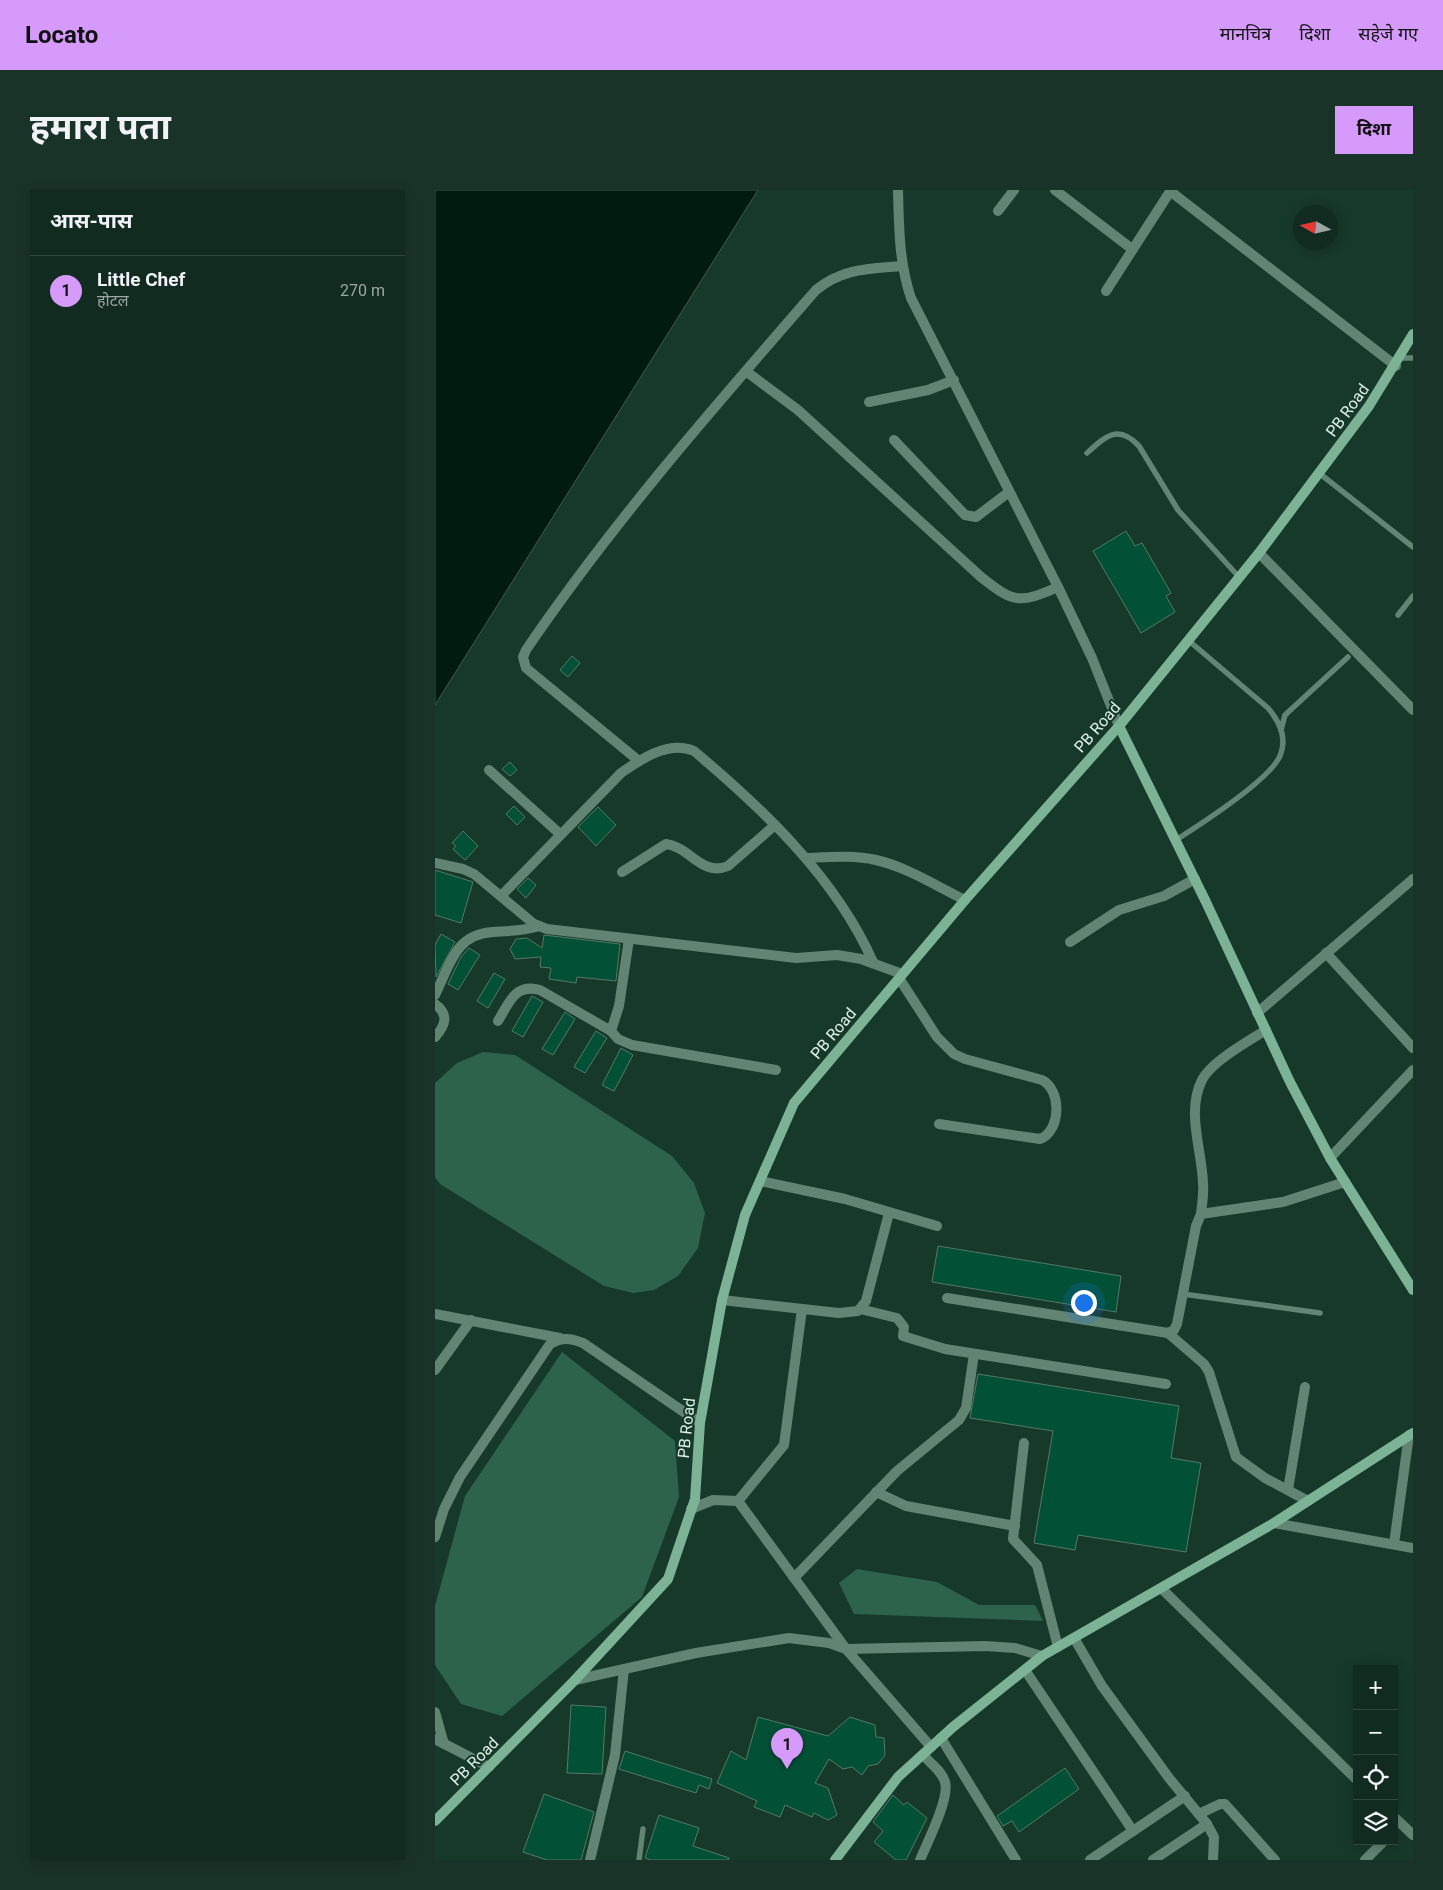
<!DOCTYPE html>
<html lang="hi">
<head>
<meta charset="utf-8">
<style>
	:root { --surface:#112b20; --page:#1a3329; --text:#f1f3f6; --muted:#9ca7a5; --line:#30473e; --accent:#d69bfa }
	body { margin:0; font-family:Roboto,"Noto Sans Devanagari",sans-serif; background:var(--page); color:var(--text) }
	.controls { position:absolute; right:15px; bottom:15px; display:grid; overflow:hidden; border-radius:0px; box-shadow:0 2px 12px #0003 }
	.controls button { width:45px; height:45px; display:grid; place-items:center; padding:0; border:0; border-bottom:1px solid var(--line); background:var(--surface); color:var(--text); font:25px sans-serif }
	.compass { position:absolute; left:858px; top:15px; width:45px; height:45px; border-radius:50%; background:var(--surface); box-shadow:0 2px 12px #0003; rotate:278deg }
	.you { position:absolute; left:648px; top:1112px; width:18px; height:18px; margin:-12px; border:4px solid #fff; border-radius:50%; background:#1a73e8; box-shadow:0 0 0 8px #1a73e833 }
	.badge { display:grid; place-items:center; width:32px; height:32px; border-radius:50%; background:var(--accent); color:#111; font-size:16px; font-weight:700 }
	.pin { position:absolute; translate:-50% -41px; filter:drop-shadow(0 1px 2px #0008) }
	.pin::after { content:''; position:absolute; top:26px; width:18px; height:15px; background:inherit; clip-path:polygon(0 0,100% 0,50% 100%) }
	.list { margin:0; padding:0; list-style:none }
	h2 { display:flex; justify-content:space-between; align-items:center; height:65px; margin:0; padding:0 20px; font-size:21px }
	h2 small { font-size:16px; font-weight:400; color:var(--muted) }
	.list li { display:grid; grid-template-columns:32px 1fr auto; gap:15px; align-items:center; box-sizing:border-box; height:70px; padding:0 20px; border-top:1px solid var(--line) }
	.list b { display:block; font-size:19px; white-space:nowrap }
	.list p { margin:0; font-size:16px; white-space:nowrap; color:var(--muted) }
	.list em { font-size:16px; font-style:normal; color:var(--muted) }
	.icon { flex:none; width:28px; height:28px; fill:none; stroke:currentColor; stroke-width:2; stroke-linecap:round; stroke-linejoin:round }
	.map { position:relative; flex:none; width:978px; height:1670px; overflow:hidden; border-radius:0px }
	header { display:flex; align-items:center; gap:30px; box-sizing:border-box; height:70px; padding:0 25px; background:var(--accent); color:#111 }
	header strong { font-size:24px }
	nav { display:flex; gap:28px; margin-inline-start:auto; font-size:18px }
	.intro { display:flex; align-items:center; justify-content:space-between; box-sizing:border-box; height:120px; padding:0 30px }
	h1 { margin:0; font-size:35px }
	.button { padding:12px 22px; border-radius:0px; background:var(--accent); color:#111; font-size:18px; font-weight:700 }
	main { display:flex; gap:30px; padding:0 30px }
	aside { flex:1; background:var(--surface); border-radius:0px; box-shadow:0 2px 12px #0003 }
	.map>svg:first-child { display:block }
	.green { fill:#2d634b }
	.water { fill:#011b0f; stroke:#435b4f }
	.building { fill:#025136; stroke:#557967 }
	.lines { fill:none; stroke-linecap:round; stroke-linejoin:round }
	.lane { stroke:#628473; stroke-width:5.5 }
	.street { stroke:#628473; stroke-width:10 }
	.secondary { stroke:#7cb397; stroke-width:10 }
	.labels { text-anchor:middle; stroke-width:4; stroke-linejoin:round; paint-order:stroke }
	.street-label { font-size:16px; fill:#dcf0e5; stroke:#17392a }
</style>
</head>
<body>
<header>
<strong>Locato</strong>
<nav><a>मानचित्र</a><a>दिशा</a><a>सहेजे गए</a></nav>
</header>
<div class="intro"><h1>हमारा पता</h1><a class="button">दिशा</a></div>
<main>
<aside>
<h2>आस-पास<small></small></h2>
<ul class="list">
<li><span class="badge">1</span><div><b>Little Chef</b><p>होटल</p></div><em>270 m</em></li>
</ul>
</aside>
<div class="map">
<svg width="978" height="1670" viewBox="0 0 978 1670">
	<rect width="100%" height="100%" fill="#17392a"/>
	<g class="green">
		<path d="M48,862L80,865L237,966L259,993L270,1023L263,1058L243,1086L219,1100L198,1103L169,1096L5,994L0,987V893L22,873Z"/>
		<path d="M127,1162L240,1251L244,1307L207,1407L67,1526L26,1514L0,1475V1416L30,1306Z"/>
		<path d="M422,1379L502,1392L544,1415H600L608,1431L419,1424L404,1393Z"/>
	</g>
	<path class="water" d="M0,0H323L0,515Z"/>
	<g class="building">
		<path d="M691,341L700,356L707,353L736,403L731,406L740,422L706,443L658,361Z"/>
		<path d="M137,466L145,473L133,487L125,480Z"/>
		<path d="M75,572L82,580L75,586L67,579Z"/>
		<path d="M79,616L90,627L82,635L71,624Z"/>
		<path d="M163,617L181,635L161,656L143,637Z"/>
		<path d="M28,641L43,656L30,670L18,659L21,656L17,653Z"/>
		<path d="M0,680L38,692L26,733L0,725Z"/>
		<path d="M93,688L101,695L91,708L82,699Z"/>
		<path d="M6,744L20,752L1,787L0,755Z"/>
		<path d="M109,745L185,754L181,791L142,787L141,793L114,789L116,778L105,777L106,767L80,769L75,759L81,749L92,748L107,758Z"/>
		<path d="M34,758L45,765L23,800L13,794L26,767Z"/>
		<path d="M59,783L70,789L53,818L42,811Z"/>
		<path d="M97,806L108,812L88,847L77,841Z"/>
		<path d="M130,822L140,829L118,865L107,859Z"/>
		<path d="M161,841L172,848L150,883L139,877Z"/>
		<path d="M186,858L198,865L179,901L167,895Z"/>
		<path d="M503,1056L686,1086L681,1122L497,1092Z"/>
		<path d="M543,1184L744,1216L736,1268L766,1273L751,1362L643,1345L640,1360L599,1353L618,1241L535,1228Z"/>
		<path d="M136,1515L171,1517L167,1584L132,1583Z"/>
		<path d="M323,1527L393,1546L415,1527L440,1535L441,1547L449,1548L450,1565L443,1574L433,1576L427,1585L417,1577L408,1579L394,1569L380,1593L393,1598L402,1625L393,1630L379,1623L377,1627L350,1615L345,1627L319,1617L322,1611L282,1593L296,1561L311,1570Z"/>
		<path d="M190,1561L277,1589L274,1599L264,1595L261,1603L184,1579Z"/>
		<path d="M630,1578L644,1599L584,1642L577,1631L568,1636L562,1626Z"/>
		<path d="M109,1604L159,1622L146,1670H112L88,1662Z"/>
		<path d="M458,1605L469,1615L472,1612L492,1628L471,1670H461L439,1652L448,1641L438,1632Z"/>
		<path d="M224,1625L264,1638L258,1656L294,1668L293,1670H216L210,1668Z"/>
	</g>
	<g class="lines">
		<g class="lane">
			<path d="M965,168H978"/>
			<path d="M652,263C671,246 683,234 704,256L743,320L804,387"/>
			<path d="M884,283L978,357"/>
			<path d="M963,425L978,406"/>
			<path d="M846,540L850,525L913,467"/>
			<path d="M741,650C763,636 840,587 846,563C852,546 844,531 833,518L753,450"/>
			<path d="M748,1104L885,1123"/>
			<path d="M204,1670L208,1639"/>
		</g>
		<g class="street">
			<path d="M463,0C464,37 464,73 476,108L623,397L657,468L684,536"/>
			<path d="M620,0L697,59"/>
			<path d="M735,1L961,176"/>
			<path d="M563,21L579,0"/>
			<path d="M671,101L736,0"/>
			<path d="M312,182L363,220L546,387C579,413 584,414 623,397"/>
			<path d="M434,212L493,200L519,190"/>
			<path d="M459,250L530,325L541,327L574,302"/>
			<path d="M824,363L978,520"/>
			<path d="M204,571L91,478L88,467L91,460C178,332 280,216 381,100C408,78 434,79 467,76"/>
			<path d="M54,580L125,644"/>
			<path d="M371,668C394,667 419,665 441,670C472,677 501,696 530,710"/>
			<path d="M0,673L28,679L39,684L99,734L112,739L361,768L402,765L426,769L467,784"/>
			<path d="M187,682L231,654C255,657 267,687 293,676L340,635"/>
			<path d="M67,705L186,583C206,569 234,550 259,561C328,619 401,688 438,772"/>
			<path d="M635,752L684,720L729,706L760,689"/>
			<path d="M891,763L978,858"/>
			<path d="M464,788L502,847L519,864L530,869L607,890C627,900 626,941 605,949L504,934"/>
			<path d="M0,805C15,775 20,744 58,742C74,741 89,741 104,736"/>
			<path d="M0,814C14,824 11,835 0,847"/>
			<path d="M822,823L978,689"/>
			<path d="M63,831C74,813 80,793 105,800L176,841L184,816L194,749"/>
			<path d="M176,841L183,849L197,855L341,880"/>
			<path d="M895,968L978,880"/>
			<path d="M325,991L410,1009L502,1036"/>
			<path d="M766,1024C767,1014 769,1003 768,993C767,960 751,922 767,890C776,872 813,851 831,840"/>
			<path d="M512,1108L733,1143L739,1140L742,1134L761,1036L766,1024L848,1012L910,992"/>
			<path d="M287,1110L404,1123L423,1121L431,1111L454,1023"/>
			<path d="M425,1119L462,1128L469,1137L468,1146L510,1159L731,1194"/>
			<path d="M0,1124L125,1148"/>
			<path d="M733,1143L769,1174L774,1182L801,1267L830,1288L873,1311"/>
			<path d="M0,1180L36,1130"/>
			<path d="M589,1253L578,1349L602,1375L623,1457"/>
			<path d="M853,1300L870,1197"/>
			<path d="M441,1302L471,1316L580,1336"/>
			<path d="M303,1311L349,1255L367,1119"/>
			<path d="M256,1319L278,1310L303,1311L411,1459L496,1557"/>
			<path d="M839,1333L978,1358"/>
			<path d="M0,1347L9,1319L25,1287L115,1154C127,1147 135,1148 148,1153L265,1233"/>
			<path d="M959,1354L974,1245"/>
			<path d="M359,1388L462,1281L524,1230L531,1218L539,1164"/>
			<path d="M727,1399L922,1590"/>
			<path d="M639,1448L667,1496L734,1588L772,1634L779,1647L778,1670"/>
			<path d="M590,1480L698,1641"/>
			<path d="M140,1490L261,1463L354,1448L394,1453L411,1459L550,1456L580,1458L607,1466"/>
			<path d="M0,1522L9,1554"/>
			<path d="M506,1548L581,1670"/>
			<path d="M0,1549L54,1577"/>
			<path d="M764,1624L785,1614H790L840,1670"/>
			<path d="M959,1627L978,1645"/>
			<path d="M155,1670L180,1565L189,1479"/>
			<path d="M485,1670C492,1653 515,1608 510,1592C507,1581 495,1573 488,1565"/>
			<path d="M655,1670L750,1606"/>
			<path d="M718,1670L772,1634"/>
			<path d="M930,1670L949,1651"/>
		</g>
		<g class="secondary">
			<path d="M684,536L771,712L855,892L895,968L978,1100"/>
			<path d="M0,1631L140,1490L233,1389L260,1309L265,1233L287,1110L310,1025L359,913L530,710L684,536L824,363L934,216L978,144"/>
			<path d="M400,1670L463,1587L518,1537L607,1466L839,1333L978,1243"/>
		</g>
	</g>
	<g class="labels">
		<g class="street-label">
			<text transform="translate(912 220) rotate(-54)" y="6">PB Road</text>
			<text transform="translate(662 537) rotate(-49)" y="6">PB Road</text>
			<text transform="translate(398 843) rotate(-50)" y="6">PB Road</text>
			<text transform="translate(251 1238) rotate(-84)" y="6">PB Road</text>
			<text transform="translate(39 1571) rotate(-45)" y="6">PB Road</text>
		</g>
	</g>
</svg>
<div class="controls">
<button>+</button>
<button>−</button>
<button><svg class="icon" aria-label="locate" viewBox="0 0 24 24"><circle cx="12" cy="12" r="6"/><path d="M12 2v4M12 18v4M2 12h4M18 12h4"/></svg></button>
<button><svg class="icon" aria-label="layers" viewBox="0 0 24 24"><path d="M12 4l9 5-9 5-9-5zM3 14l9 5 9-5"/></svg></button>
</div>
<svg class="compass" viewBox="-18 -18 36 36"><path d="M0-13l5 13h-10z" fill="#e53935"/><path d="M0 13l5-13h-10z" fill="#9ca7a5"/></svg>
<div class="you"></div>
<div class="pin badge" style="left:352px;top:1579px">1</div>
</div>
</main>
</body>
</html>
